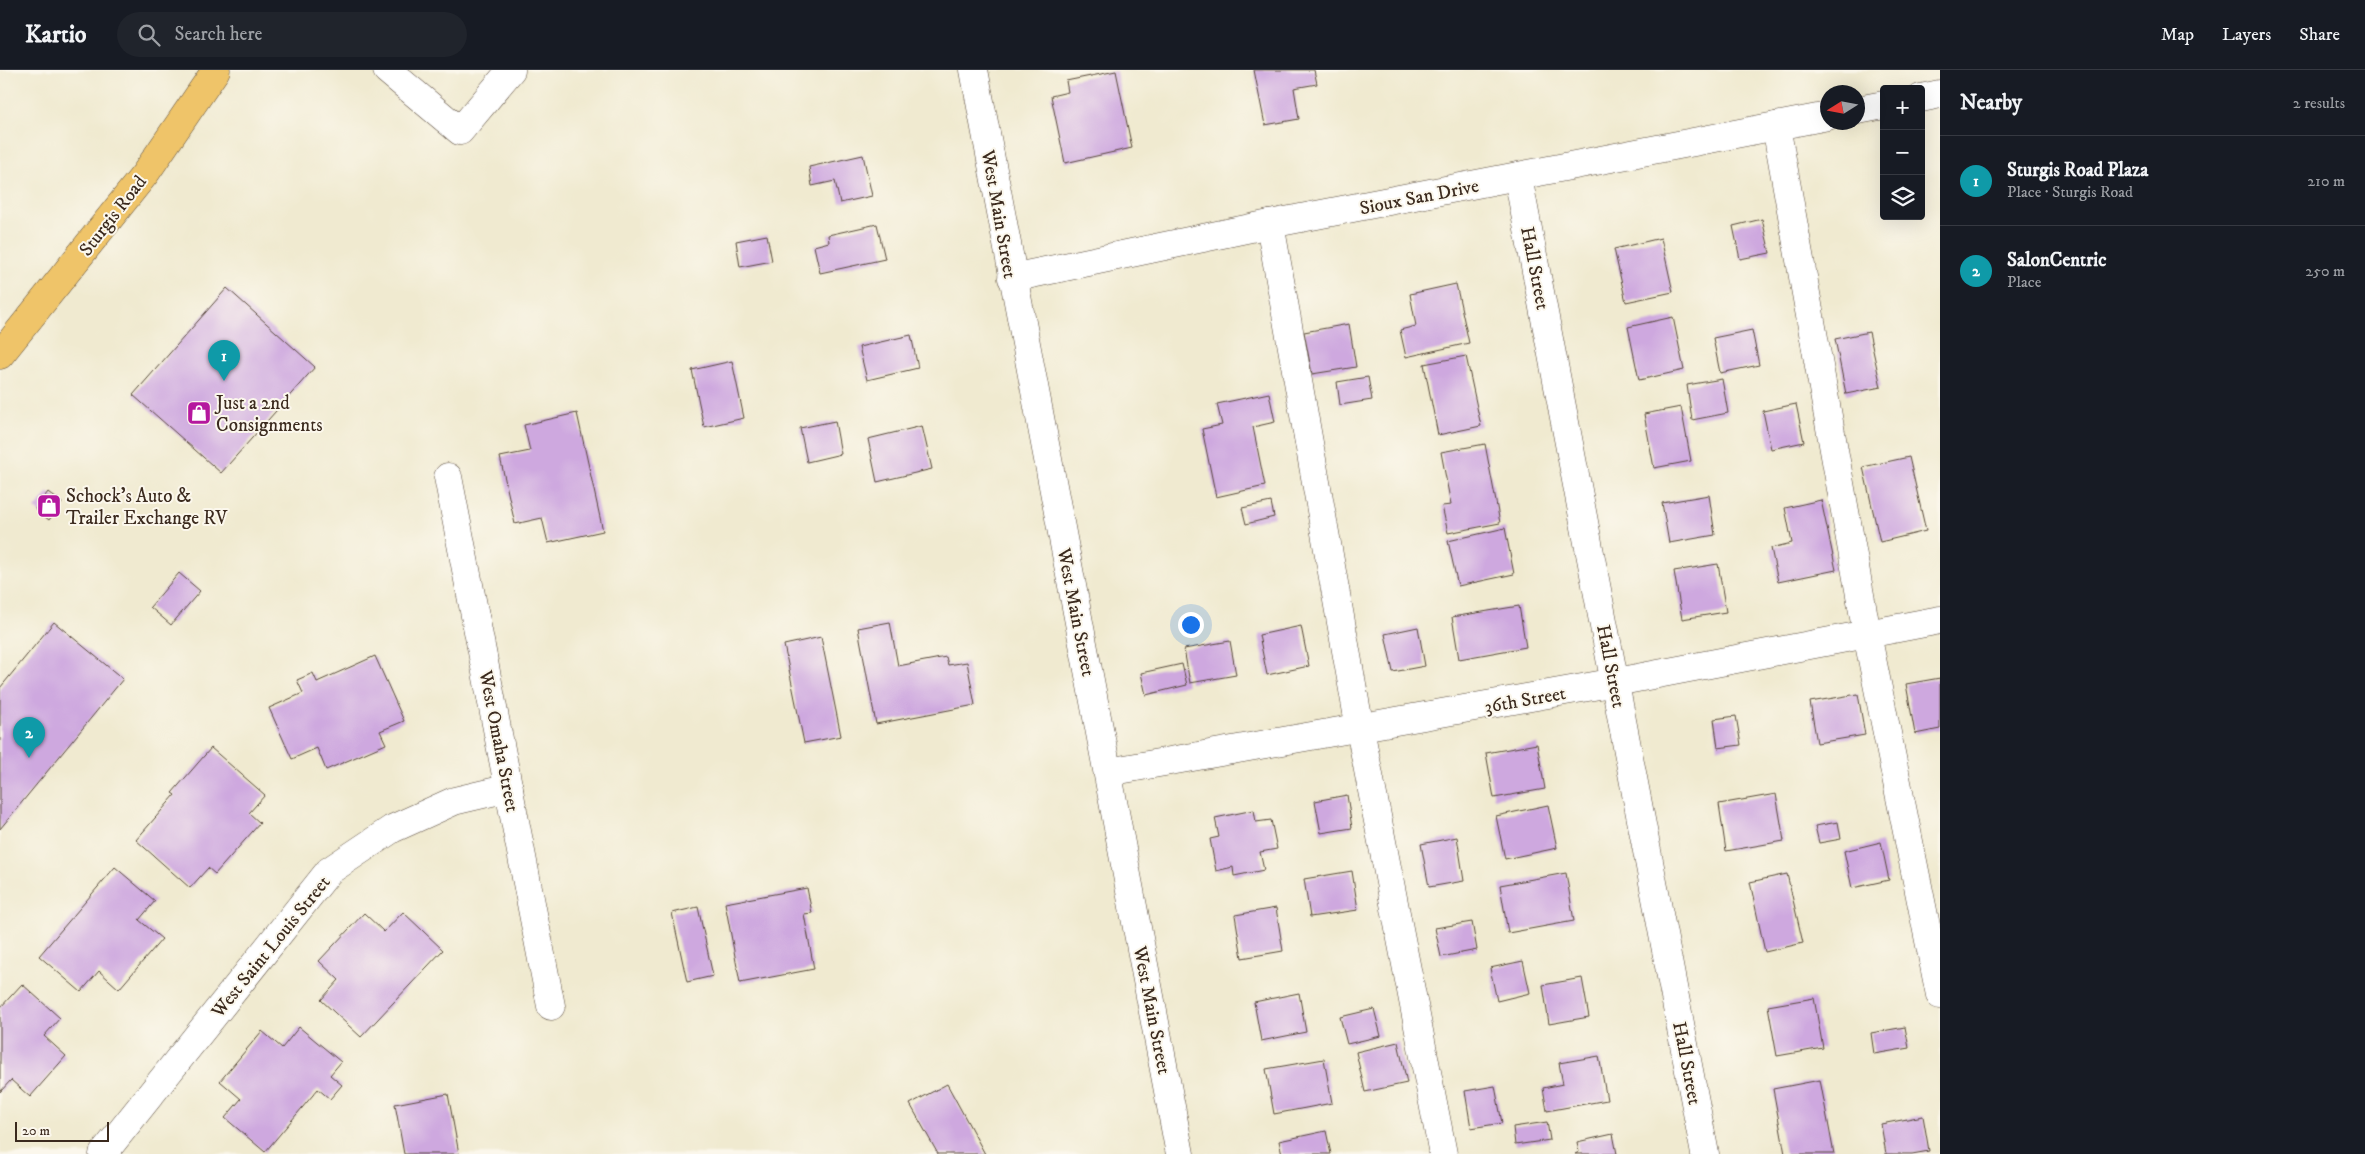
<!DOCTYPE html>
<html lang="en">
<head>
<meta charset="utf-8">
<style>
	:root { --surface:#171b24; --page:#20242c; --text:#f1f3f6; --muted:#9ea1a6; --line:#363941; --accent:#d690ce }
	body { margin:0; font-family:"IM FELL DW Pica",serif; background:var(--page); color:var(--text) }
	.controls { position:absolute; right:15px; top:15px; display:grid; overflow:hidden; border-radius:5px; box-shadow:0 5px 20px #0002 }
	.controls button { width:45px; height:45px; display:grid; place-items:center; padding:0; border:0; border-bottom:1px solid var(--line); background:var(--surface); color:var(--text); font:25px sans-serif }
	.compass { position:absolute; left:1820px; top:15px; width:45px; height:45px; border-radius:50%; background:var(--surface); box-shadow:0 5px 20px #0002; rotate:259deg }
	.scale { position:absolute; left:15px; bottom:12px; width:94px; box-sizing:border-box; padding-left:5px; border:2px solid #3b2a1e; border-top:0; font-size:14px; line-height:18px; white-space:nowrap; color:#3b2a1e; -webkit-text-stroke:4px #fbf7ec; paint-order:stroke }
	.you { position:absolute; left:1190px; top:554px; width:18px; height:18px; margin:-12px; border:4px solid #fff; border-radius:50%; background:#1a73e8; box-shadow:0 0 0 8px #1a73e833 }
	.badge { display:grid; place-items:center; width:32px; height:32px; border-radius:50%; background:var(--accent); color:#fff; font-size:16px; font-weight:700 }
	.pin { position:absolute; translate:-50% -41px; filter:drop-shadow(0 1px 2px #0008) }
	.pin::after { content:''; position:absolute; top:26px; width:18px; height:15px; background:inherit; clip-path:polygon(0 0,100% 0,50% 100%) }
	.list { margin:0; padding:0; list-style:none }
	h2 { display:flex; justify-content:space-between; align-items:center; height:65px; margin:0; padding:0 20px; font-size:21px }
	h2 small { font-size:16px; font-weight:400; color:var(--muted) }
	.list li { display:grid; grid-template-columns:32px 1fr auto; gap:15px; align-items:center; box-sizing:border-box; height:90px; padding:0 20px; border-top:1px solid var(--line) }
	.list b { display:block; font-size:19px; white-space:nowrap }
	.list p { margin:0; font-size:16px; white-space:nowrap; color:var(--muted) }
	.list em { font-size:16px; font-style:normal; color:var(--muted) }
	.icon { flex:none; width:28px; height:28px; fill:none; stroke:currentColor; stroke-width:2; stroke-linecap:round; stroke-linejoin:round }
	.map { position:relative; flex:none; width:1940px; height:1084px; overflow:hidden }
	header { display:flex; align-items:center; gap:30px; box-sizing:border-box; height:70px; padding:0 25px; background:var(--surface); border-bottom:1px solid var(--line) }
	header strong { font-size:24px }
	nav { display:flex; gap:28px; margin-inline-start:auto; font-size:18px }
	.search { width:350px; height:45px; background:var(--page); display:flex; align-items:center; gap:12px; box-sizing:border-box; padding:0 18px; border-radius:28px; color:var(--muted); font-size:19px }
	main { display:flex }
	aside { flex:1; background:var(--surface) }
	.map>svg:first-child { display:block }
	.building { fill:#cea8df }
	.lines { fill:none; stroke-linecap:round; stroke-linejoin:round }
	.minor-casing { stroke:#564739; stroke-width:29 }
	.major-casing { stroke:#564739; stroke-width:29 }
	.minor { stroke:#fff; stroke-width:28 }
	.major { stroke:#efc469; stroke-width:28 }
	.labels { text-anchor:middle; stroke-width:4; stroke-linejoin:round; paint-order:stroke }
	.street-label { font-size:19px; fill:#3b2a1e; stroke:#fbf7ec }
	.poi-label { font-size:19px; fill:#3b2a1e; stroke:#fbf7ec; text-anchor:start }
</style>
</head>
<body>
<header>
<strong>Kartio</strong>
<div class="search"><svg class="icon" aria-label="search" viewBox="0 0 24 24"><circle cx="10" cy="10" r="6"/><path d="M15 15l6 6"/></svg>Search here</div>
<nav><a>Map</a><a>Layers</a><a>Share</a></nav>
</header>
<main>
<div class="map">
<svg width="1940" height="1084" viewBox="0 0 1940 1084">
	<rect width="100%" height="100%" fill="#fbf7ec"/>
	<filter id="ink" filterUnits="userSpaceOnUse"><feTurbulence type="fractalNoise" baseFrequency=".02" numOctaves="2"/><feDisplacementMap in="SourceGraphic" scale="10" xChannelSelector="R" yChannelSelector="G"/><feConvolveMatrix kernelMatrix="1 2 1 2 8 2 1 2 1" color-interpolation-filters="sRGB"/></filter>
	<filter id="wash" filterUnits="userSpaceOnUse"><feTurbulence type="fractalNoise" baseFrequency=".0096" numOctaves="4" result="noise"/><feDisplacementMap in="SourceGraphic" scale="20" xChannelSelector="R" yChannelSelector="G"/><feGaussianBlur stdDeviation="1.12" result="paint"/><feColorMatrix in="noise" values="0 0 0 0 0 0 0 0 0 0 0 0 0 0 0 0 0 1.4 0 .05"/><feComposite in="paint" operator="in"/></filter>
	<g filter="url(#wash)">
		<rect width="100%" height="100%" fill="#f0ead0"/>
		<g id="blocks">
			<g class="building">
				<path d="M1254,0H1314L1317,14L1294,18L1299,49L1265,55Z"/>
				<path d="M1116,1L1132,78L1065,93L1051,26L1068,22L1066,11Z"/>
				<path d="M863,85L872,126L840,133L835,111L812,116L809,97Z"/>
				<path d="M1762,149L1770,183L1740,189L1733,156Z"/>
				<path d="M877,154L885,189L820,203L814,176L829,172L828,165Z"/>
				<path d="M767,165L772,191L740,197L736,171Z"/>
				<path d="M1661,168L1673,222L1626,232L1614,179Z"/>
				<path d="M1456,214L1469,273L1406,287L1400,260L1416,256L1410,224Z"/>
				<path d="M227,218L315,297L221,403L133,325Z"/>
				<path d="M1673,247L1684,300L1639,310L1628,257Z"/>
				<path d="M1349,254L1356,297L1312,304L1304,262Z"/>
				<path d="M1752,260L1759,295L1720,303L1713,268Z"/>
				<path d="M1869,262L1881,317L1846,324L1835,269Z"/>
				<path d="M911,265L918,298L867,310L859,277Z"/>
				<path d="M1466,286L1481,356L1438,365L1424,294Z"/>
				<path d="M732,291L744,348L704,357L692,300Z"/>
				<path d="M1368,307L1372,330L1340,335L1337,312Z"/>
				<path d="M1722,309L1728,343L1692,350L1687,315Z"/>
				<path d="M1269,323L1275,352L1253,357L1265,416L1216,427L1202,359L1222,355L1217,334Z"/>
				<path d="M1796,334L1804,372L1771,379L1763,341Z"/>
				<path d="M1681,337L1691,391L1654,398L1644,344Z"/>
				<path d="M577,343L603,461L548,473L542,448L515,454L500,387L530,381L524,355Z"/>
				<path d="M835,351L841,384L807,392L800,358Z"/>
				<path d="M922,356L932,399L877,412L868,369Z"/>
				<path d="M1485,374L1500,453L1448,463L1442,436L1451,435L1441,382Z"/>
				<path d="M1909,387L1926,461L1880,472L1863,397Z"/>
				<path d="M48,422L62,433L49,450L35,439Z"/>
				<path d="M1709,425L1715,465L1669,473L1662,433Z"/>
				<path d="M1821,430L1836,500L1778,512L1771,478L1792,473L1785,438Z"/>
				<path d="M1271,432L1274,447L1246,454L1242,438Z"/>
				<path d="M1505,458L1514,504L1458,516L1448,471Z"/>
				<path d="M1718,494L1726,542L1682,549L1674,501Z"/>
				<path d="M179,503L200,521L171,555L150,537Z"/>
				<path d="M1519,536L1526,577L1459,589L1452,547Z"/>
				<path d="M54,552L123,609L0,759V618Z"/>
				<path d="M890,552L898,596L946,587L948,595L967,592L975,635L876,654L858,558Z"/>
				<path d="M1301,556L1309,596L1267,605L1259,565Z"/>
				<path d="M1418,557L1425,596L1393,602L1385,564Z"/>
				<path d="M821,567L841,666L804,673L784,575Z"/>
				<path d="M1230,571L1236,605L1190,613L1184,579Z"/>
				<path d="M375,586L404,651L380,661L386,674L326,700L317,678L292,689L269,638L303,623L297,610L313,603L317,612Z"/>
				<path d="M1182,594L1187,615L1146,625L1141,603Z"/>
				<path d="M1940,608V659L1915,664L1906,614Z"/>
				<path d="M1858,624L1865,665L1817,673L1810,632Z"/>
				<path d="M1736,646L1741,675L1718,678L1714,649Z"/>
				<path d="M1537,674L1545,719L1494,728L1486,683Z"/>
				<path d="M211,678L265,725L249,743L260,753L215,804L208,798L190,818L136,770L175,725L172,723Z"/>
				<path d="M1776,724L1784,771L1726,781L1719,734Z"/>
				<path d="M1347,725L1352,758L1321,763L1315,731Z"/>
				<path d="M1548,735L1557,778L1505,789L1496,746Z"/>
				<path d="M1254,740L1256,752L1271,750L1277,779L1260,782L1264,800L1234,806L1233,797L1216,801L1210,769L1219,767L1215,748Z"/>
				<path d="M1838,752L1841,769L1819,773L1815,756Z"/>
				<path d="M1457,767L1464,811L1429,817L1421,774Z"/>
				<path d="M1881,772L1889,810L1852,818L1844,781Z"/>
				<path d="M115,797L155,831L139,850L162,869L119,919L99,901L81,922L39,886Z"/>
				<path d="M1352,801L1358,840L1310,847L1304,809Z"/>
				<path d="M1566,803L1574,851L1508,863L1500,815Z"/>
				<path d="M1787,804L1803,873L1765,882L1750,812Z"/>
				<path d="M807,818L812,843L804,844L814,899L740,913L725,833Z"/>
				<path d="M698,837L713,906L687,912L672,843Z"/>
				<path d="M1276,838L1283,881L1242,888L1235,845Z"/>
				<path d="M403,842L443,880L361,967L321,930L339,910L319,891L364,843L384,862Z"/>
				<path d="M1472,852L1477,880L1441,887L1435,858Z"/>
				<path d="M1523,891L1530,923L1497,931L1490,898Z"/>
				<path d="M1582,908L1589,947L1549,954L1543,915Z"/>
				<path d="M22,914L60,948L44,966L66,986L30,1027L11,1010L0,1022V938Z"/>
				<path d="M1299,923L1306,962L1261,971L1254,932Z"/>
				<path d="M1814,928L1823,978L1777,986L1768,936Z"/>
				<path d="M1374,939L1381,966L1347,974L1340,947Z"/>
				<path d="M299,957L341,992L330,1005L342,1015L330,1029L318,1019L265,1082L225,1048L241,1029L220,1011L262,961L282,978Z"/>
				<path d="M1905,957L1909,978L1874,984L1871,963Z"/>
				<path d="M1398,972L1407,1013L1365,1022L1356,982Z"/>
				<path d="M1599,986L1607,1030L1547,1041L1543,1018L1563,1014L1559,993Z"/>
				<path d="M1324,989L1332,1033L1274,1044L1266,999Z"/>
				<path d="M1820,1010L1834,1084H1785L1773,1019Z"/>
				<path d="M947,1014L985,1084H938L910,1034Z"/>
				<path d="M1495,1016L1502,1053L1471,1058L1465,1021Z"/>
				<path d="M448,1024L459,1084H404L395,1034Z"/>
				<path d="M1923,1046L1929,1081L1912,1084H1886L1881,1054Z"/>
				<path d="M1547,1052L1550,1070L1515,1075L1513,1057Z"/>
				<path d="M1326,1061L1331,1084H1282L1279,1071Z"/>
				<path d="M1613,1064L1617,1084H1575L1579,1082L1577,1072Z"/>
			</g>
		</g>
	</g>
	<g filter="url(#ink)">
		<use href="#blocks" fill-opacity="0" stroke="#564739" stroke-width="1"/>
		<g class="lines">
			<defs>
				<g id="minor">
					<path d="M387,0L460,61L511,0"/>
					<path d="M974,0L1180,1084"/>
					<path d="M1921,28L1940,24"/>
					<path d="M1858,40L1884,35"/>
					<path d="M1776,56L1867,564L1940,925"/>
					<path d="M1518,107L1705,1084"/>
					<path d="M1270,154L1360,659L1443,1084"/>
					<path d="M1012,208L1270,154L1828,46"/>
					<path d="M448,407L551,936"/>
					<path d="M1108,702L1616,612L1940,550"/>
					<path d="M103,1084L329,801L392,759L454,731L509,718"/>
				</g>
				<path id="major" d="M0,285L145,104L216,0"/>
			</defs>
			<use href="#minor" class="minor-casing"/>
			<use href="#major" class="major-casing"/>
			<use href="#minor" class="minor"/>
			<use href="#major" class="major"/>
		</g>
	</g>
	<defs>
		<symbol id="shop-square" viewBox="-11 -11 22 22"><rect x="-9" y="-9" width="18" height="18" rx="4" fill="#b5179e" stroke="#fbf7ec"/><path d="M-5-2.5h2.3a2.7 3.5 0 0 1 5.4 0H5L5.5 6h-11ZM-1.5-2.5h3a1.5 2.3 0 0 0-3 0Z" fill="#fff"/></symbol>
	</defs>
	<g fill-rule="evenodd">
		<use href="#shop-square" x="185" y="329" width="28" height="28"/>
		<use href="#shop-square" x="35" y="422" width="28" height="28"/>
	</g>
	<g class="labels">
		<g class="street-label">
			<text transform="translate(1419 126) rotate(-11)" y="7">Sioux San Drive</text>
			<text transform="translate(1000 144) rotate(80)" y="7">West Main Street</text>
			<text transform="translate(112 145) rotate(-52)" y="7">Sturgis Road</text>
			<text transform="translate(1536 198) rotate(79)" y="7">Hall Street</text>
			<text transform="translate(1077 542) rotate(79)" y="7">West Main Street</text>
			<text transform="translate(1612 596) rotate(79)" y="7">Hall Street</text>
			<text transform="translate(1525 629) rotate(-10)" y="7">36th Street</text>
			<text transform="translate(500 671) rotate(79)" y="7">West Omaha Street</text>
			<text transform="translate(270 876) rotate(-51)" y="7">West Saint Louis Street</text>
			<text transform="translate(1153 940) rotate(79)" y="7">West Main Street</text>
			<text transform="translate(1688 993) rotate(79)" y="7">Hall Street</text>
		</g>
		<g class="poi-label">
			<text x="216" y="339">Just a 2nd<tspan x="216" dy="22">Consignments</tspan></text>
			<text x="66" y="432">Schock's Auto &amp;<tspan x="66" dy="22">Trailer Exchange RV</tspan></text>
		</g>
	</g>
</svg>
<div class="controls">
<button>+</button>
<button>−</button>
<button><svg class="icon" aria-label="layers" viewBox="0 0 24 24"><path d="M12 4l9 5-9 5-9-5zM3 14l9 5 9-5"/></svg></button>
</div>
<svg class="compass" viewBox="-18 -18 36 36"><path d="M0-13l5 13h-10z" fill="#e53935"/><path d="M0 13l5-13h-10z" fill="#9ea1a6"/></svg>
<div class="scale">20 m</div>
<div class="you"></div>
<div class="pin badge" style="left:224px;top:311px;background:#0f9aa8">1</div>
<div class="pin badge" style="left:29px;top:688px;background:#0f9aa8">2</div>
</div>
<aside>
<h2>Nearby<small>2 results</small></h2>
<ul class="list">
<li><span class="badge" style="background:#0f9aa8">1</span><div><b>Sturgis Road Plaza</b><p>Place · Sturgis Road</p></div><em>210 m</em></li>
<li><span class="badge" style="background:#0f9aa8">2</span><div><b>SalonCentric</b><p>Place</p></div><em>250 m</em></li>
</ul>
</aside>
</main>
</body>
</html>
